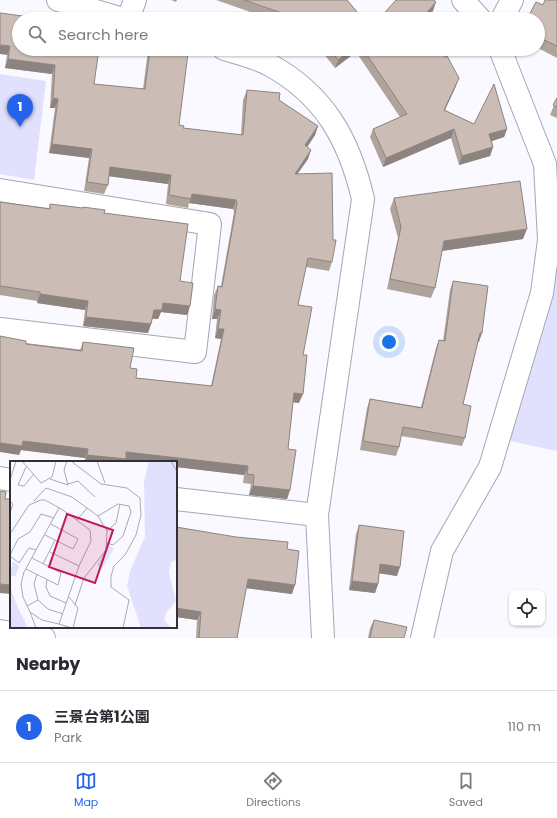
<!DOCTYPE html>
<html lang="en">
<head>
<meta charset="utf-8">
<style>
	:root { --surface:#fff; --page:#f2f2f3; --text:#2b2b33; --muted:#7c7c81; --line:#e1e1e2; --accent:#2563eb }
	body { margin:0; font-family:Poppins,"Noto Sans JP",sans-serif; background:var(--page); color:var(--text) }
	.controls { position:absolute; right:12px; bottom:12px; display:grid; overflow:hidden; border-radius:8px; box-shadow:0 1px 3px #0004 }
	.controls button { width:36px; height:36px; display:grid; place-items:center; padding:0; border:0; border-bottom:1px solid var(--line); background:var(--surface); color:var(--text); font:20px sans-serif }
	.you { position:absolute; left:389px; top:342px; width:14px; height:14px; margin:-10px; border:3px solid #fff; border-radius:50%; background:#1a73e8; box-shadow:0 0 0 6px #1a73e833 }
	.badge { display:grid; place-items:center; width:26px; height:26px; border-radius:50%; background:var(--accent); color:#fff; font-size:13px; font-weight:700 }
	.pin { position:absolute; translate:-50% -33px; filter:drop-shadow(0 1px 2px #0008) }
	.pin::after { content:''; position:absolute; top:21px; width:14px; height:12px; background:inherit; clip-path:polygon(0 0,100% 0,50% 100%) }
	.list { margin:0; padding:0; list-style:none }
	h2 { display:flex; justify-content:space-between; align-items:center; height:52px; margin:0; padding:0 16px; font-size:17px }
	h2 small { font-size:13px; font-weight:400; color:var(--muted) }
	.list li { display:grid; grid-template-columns:26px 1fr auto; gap:12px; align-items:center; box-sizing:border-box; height:72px; padding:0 16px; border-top:1px solid var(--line) }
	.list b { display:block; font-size:15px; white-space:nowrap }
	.list p { margin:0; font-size:13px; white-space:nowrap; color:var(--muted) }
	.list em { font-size:13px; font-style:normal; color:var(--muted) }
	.icon { flex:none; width:22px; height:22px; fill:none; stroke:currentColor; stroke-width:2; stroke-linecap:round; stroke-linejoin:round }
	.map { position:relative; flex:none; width:557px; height:638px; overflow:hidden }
	.search { position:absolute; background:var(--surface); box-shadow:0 1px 3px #0004; left:12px; right:12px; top:12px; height:44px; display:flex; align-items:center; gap:10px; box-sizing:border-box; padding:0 14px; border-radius:22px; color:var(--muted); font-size:15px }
	.sheet { height:124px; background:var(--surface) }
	nav { display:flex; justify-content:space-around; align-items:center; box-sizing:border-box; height:56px; border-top:1px solid var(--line); background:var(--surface); font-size:11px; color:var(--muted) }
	nav a { display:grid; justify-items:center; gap:2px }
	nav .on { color:var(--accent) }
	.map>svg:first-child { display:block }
	.green { fill:#e2e1fd }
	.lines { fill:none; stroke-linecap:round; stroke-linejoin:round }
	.minor-casing { stroke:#a7a6b4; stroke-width:24 }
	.minor { stroke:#fff; stroke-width:22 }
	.wall { fill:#afa39c }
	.shaded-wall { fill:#8e847f }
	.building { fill:#cbbdb5; stroke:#8e847f }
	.inset-road { fill:none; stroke:#a9a9af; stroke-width:1 }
	.view { fill:#c2185b; fill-opacity:0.15; stroke:#c2185b; stroke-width:2 }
	.inset-edge { fill:none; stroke:#313036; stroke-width:2 }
</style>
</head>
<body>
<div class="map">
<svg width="557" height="638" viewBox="0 0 557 638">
	<rect width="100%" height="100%" fill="#f9f9ff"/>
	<g class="green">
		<path d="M0,74L46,81L34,180L0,174Z"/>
		<path d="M557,261V451L510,441L546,313Z"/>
	</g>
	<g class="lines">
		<defs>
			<g id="minor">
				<path d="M58,0L123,19"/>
				<path d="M463,0L480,19"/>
				<path d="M128,19L135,0"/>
				<path d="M502,19L512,0"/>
				<path d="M224,49C238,53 254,57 268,64C324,94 349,139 363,199L317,515L323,638"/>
				<path d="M0,190L210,224L195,352L0,329"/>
				<path d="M0,478L11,480"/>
				<path d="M176,499L317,515"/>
				<path d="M0,631L44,638"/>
				<path d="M422,638L442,551L490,467L542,293L549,240L545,164L500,49"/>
			</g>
		</defs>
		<use href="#minor" class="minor-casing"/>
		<use href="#minor" class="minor"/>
	</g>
	<g class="wall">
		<path d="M171,0H177L176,2Z"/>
		<path d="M216,0H347L363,19H270Z"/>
		<path d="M557,0V58L538,48V19L543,5Z"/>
		<path d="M0,13L94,84L143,89L147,58L150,49L179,125L183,128L241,135L243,100L247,90L279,100L318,126L315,135L307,147L308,159L298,173L332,262L329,271L306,267L298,305L303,355L299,403L293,402L288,449L290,490L287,499L249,495L251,484L243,483L244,475L176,467V462L125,461V462H84L85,458L21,450L19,455L26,344L80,350L83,342L130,368L136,378L211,386L221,339L215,338L217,319H212L214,295L218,286H221L234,212L233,209L189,203L188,208L166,204L168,184L109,176L108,185L104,194L84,191L89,158L49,153L55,108H50L52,74L5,68L7,55Z"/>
		<path d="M320,49H439L456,86L445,110L474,124L507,129L504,137L492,141L493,147L490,156L459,165L451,138L383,167L370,137L373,129L400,117L356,52L335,68Z"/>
		<path d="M557,98V118L550,115Z"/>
		<path d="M394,198L523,239L442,251L435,288L431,298L387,289L398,238L390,209Z"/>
		<path d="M0,202L49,208L50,204L104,213L180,281L190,306L187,315L161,312L158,319H152L151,324L148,333L83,326L85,310L37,303V301L0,295Z"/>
		<path d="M453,281L479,342H478L463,404L465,438L462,446L401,436L399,447L396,456L360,450L367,408L370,399L421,407L436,348L439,340L443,341L450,290Z"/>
		<path d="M359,525L397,576L379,573L378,584L375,593L349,590L356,534Z"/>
		<path d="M176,527L287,549L292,594L246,588L237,638H196L197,620L176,617Z"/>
		<path d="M374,620L404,638H368L370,628Z"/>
	</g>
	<g class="shaded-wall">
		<path d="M436,2L433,11L426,19H421Z"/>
		<path d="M0,45L10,46L7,55L0,54Z"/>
		<path d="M352,49H357L356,52L335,68L338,60Z"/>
		<path d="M8,59L55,65L52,74L5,68Z"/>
		<path d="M459,78L456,86L441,118L444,110Z"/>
		<path d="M53,98L58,99L55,108H50Z"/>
		<path d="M318,126L315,135L302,155L305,145Z"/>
		<path d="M454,129L451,138L383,167L386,158Z"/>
		<path d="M507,129L504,137L486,143L489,134Z"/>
		<path d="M52,144L92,149L89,158L49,153Z"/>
		<path d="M493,147L490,156L459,165L462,156Z"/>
		<path d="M311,150L308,159L291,183L295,174Z"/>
		<path d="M110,167L171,175L168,184L107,176Z"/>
		<path d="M192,194L236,200L233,209L189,203L191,199Z"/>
		<path d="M527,229L523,239L441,251L444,241Z"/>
		<path d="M40,294L88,301L85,310L37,303Z"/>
		<path d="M163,303L190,306L187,315L161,312L158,319L151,318L154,310Z"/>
		<path d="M215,309L221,310L217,319H212Z"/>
		<path d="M86,317L151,324L148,333L83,326Z"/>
		<path d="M218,329H224L221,339L215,338Z"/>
		<path d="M480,333H482L479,342H477Z"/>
		<path d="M294,393L303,394L299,403L291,402Z"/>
		<path d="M23,441L88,449L85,458L21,450L19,455L0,452V443Z"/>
		<path d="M126,452L248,466L244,475L176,467V462H130L125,461V462H85L87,455Z"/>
		<path d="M253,486L290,490L287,499L249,495Z"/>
		<path d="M380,564L400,567L397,576L377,573Z"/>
		<path d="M248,579L295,585L292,594L245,588Z"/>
		<path d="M352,581L378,584L375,593L349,590Z"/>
		<path d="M0,584L11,585V594L0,593Z"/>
		<path d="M176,608L201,612L197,620L176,617Z"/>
	</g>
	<g class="building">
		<path d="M244,0H347L363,19H280L282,13Z"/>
		<path d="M396,0H434L436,2L421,19H379Z"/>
		<path d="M545,0H557V46L538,37V19H527L536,2L543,5Z"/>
		<path d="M0,13L45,19H19V49H99L94,84L145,89L150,49L188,53L179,125L184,126L183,128L243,135L247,90L280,93L279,100L318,126L305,145L311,150L295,174L332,173L333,240H336L332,262L308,258L298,305L312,307L303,355H307L303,394L294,393L288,449L296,450L290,490L253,486L254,475L247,474L248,466L126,452V459L87,455L88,449L23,441L22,446L0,443V336L26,341V344L82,351L83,342L134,348L130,368L137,369L136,378L212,386L224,329H218L221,310L215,309L218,286L222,287L237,203L236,200L192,194L191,199L169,195L171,175L110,167L108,185L87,182L92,149L52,144L58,99L53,98L55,65L8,59L10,46L0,45Z"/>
		<path d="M330,49H352L338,60Z"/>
		<path d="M363,49H439L445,57L447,56L459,78L444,110L474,124L494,84L507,129L489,134L493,147L462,156L454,129L386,158L373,129L407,114Z"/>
		<path d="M557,98V107L553,105Z"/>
		<path d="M520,181L527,229L444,241L435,288L390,279L401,227L394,198Z"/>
		<path d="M0,202L50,209V204L83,208V207L105,210L104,213L188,224L180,281L193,283L190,306L163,303L162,310H154L151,324L86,317L88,301L40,294V292L0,286Z"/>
		<path d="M453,281L488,286L482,333H480L463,404L471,406L465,438L403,427L399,447L363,441L370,399L422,408L439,340L445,341Z"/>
		<path d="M0,491L6,492L5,499H11V585L0,584Z"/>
		<path d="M359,525L404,531L400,567L380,564L378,584L352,581Z"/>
		<path d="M176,527L236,537L288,542L287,549L299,551L295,585L248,579L237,638H199L201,612L176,608Z"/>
		<path d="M374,620L407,627L404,638H370Z"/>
	</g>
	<g transform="translate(10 461)">
		<rect width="167" height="167" fill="#f9f9ff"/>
		<path d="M139,0H167V99L161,101L159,111L166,140L156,152L154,159L160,166L166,167H131L117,125L120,110L135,76L134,21ZM98,84L104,87L92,108L87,104ZM3,100L9,105L5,116L0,114ZM0,126L8,147L18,167H0Z" fill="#e2e1fd"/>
		<path class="inset-road" d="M12,0L31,22L42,16L46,0M61,0L91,23L117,27L130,37L131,54L126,74L115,94L104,105L101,115V126L119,139L113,167M87,0L95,22M161,0L167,11M16,6L8,24L14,25L23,14M40,18L58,24L54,9L57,0M0,19L6,0M58,23L68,20L85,36M0,40L3,43L0,52M24,40L36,27L62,36L88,55L97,70L96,89L74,117L65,144M88,55L108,43L119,45L121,51L113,75L103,84L97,82M67,59L77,47M97,70L106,62L110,43M0,73L19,44L31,39H35L53,49L80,69L81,80L69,105L49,163L32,159L20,151L13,136L11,123L14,111L49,47M35,74L63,88L68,78L41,63M40,91L69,105M0,94L8,78L20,71L31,53L44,57M0,95L9,102L19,87L26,89M33,103L45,79M16,108L48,124L51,112L22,97M27,113L24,123L28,139L38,148L53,153M37,118L36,126L40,135L56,142M59,136L68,147L63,167M17,145L28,139M20,151L26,167M49,163L62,167"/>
		<path class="view" d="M57,53L103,69L85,122L39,106Z"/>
		<rect width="167" height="167" class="inset-edge"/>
	</g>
</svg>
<div class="controls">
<button><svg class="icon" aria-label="locate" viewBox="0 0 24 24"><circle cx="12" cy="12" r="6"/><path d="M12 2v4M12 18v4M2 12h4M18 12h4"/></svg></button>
</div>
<div class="you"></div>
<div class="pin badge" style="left:20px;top:127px">1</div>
<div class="search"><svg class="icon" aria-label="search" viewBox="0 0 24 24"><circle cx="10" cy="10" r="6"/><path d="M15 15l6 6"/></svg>Search here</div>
</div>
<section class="sheet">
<h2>Nearby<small></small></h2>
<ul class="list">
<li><span class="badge">1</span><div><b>三景台第1公園</b><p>Park</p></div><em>110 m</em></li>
</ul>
</section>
<nav>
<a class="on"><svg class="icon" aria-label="map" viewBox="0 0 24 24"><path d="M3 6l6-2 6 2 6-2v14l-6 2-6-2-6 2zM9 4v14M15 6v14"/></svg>Map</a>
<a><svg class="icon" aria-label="directions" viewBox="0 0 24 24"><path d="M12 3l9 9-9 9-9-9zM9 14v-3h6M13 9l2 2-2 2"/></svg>Directions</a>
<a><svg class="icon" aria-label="saved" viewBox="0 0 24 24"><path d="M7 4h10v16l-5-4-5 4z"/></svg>Saved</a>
</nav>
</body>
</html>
